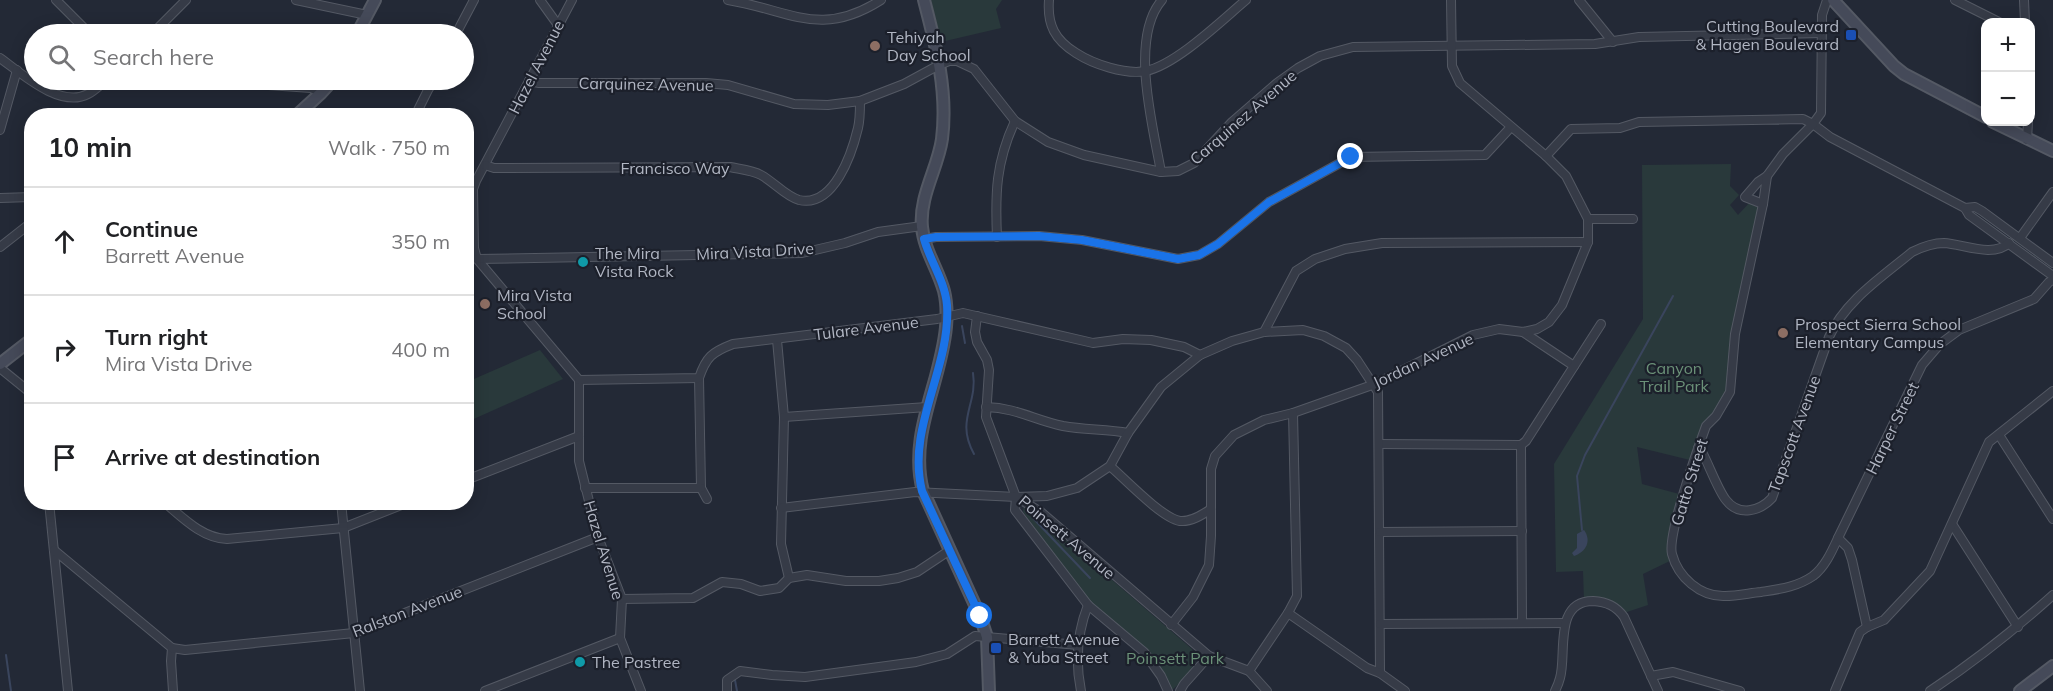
<!DOCTYPE html>
<html lang="en">
<head>
<meta charset="utf-8">
<style>
	:root { --surface:#fff; --page:#f6f6f6; --text:#202124; --muted:#757577; --line:#e0e0e0 }
	body { margin:0; font-family:Mulish,sans-serif; background:var(--page); color:var(--text) }
	.controls { position:absolute; right:18px; top:18px; display:grid; overflow:hidden; border-radius:12px; box-shadow:0 3px 15px #0003 }
	.controls button { width:54px; height:54px; display:grid; place-items:center; padding:0; border:0; border-bottom:2px solid var(--line); background:var(--surface); color:var(--text); font:30px sans-serif }
	.stop { position:absolute; width:18px; height:18px; margin:-14px; border:4px solid #1a73e8; border-radius:50%; background:#fff }
	.stop.end { background:#1a73e8; border-color:#fff; box-shadow:0 2px 6px #0008 }
	.list { margin:0; padding:0; list-style:none }
	h2 { display:flex; justify-content:space-between; align-items:center; height:78px; margin:0; padding:0 24px; font-size:26px }
	h2 small { font-size:20px; font-weight:400; color:var(--muted) }
	.list li { display:grid; grid-template-columns:39px 1fr auto; gap:18px; align-items:center; box-sizing:border-box; height:108px; padding:0 24px; border-top:2px solid var(--line) }
	.list b { display:block; font-size:22px; white-space:nowrap }
	.list p { margin:0; font-size:20px; white-space:nowrap; color:var(--muted) }
	.list em { font-size:20px; font-style:normal; color:var(--muted) }
	.icon { flex:none; width:33px; height:33px; fill:none; stroke:currentColor; stroke-width:2; stroke-linecap:round; stroke-linejoin:round }
	.map { position:relative; flex:none; width:2053px; height:691px; overflow:hidden }
	.search { position:absolute; background:var(--surface); box-shadow:0 3px 15px #0003; left:24px; top:24px; width:450px; height:66px; display:flex; align-items:center; gap:15px; box-sizing:border-box; padding:0 21px; border-radius:33px; color:var(--muted); font-size:22px }
	.panel { position:absolute; background:var(--surface); box-shadow:0 3px 15px #0003; left:24px; top:108px; width:450px; height:402px; border-radius:24px }
	.map>svg:first-child { display:block }
	.green { fill:#29393b }
	.water { fill:#3a455d }
	.lines { fill:none; stroke-linecap:round; stroke-linejoin:round }
	.stream { stroke:#3a455d; stroke-width:2 }
	.street-casing { stroke:#545964; stroke-width:10 }
	.secondary-casing { stroke:#545964; stroke-width:14 }
	.street { stroke:#363b47; stroke-width:8 }
	.secondary { stroke:#454a59; stroke-width:10 }
	.route { stroke:#1a73e8; stroke-width:8 }
	.transit-dot { fill:#1a4fb4; stroke:#1c202b; stroke-width:2 }
	.education-dot { fill:#8d6e63; stroke:#1c202b; stroke-width:2 }
	.culture-dot { fill:#0f9aa8; stroke:#1c202b; stroke-width:2 }
	.labels { text-anchor:middle; stroke-width:4.5; stroke-linejoin:round; paint-order:stroke }
	.poi-label { font-size:16px; fill:#b1b6c3; stroke:#1c202b; text-anchor:start }
	.street-label { font-size:16px; fill:#b1b6c3; stroke:#1c202b }
	.park-label { font-size:16px; fill:#6b9178; stroke:#1c202b }
</style>
</head>
<body>
<div class="map">
<svg width="2053" height="691" viewBox="0 0 2053 691">
	<rect width="100%" height="100%" fill="#232936"/>
	<g class="green">
		<path d="M931,0H1002L996,9L1001,28L941,42Z"/>
		<path d="M1731,164L1730,186L1739,195L1730,205L1738,215L1752,200L1763,204L1736,328L1730,392L1706,426L1694,461L1637,447L1642,484L1683,495L1678,512L1674,559L1643,574L1648,605L1621,614L1617,608L1584,601L1583,571L1556,572L1554,464L1643,319L1642,165Z"/>
		<path d="M540,350L563,379L467,422V382Z"/>
		<path d="M1024,506H1026L1038,516L1192,649L1197,660C1195,665 1177,687 1173,689L1170,688C1149,643 1120,634 1090,601C1065,573 1045,541 1023,512Z"/>
	</g>
	<path class="water" d="M1584,530C1592,541 1586,552 1574,556L1572,553L1577,548V534Z"/>
	<g class="lines">
		<g class="stream">
			<path d="M962,326L965,343"/>
			<path d="M973,373C978,404 955,420 974,454"/>
			<path d="M1032,517L1090,578"/>
			<path d="M1582,530L1577,476L1585,455L1673,296"/>
			<path d="M6,655L11,691"/>
			<path d="M735,680L737,691"/>
		</g>
		<defs>
			<g id="street">
				<path d="M56,0L90,34"/>
				<path d="M296,0L367,15"/>
				<path d="M540,0L558,25"/>
				<path d="M572,0L476,181L473,189L474,248L477,259L579,380V461L598,537L622,599L620,638L641,691"/>
				<path d="M728,0C790,10 820,39 881,0"/>
				<path d="M1049,0C1047,25 1055,40 1076,53C1093,64 1125,75 1146,71C1177,64 1221,21 1246,0"/>
				<path d="M1579,0L1613,42"/>
				<path d="M1827,0L1822,15L1821,113L1813,124L1830,137L1965,208L1969,215L2053,276"/>
				<path d="M1955,0L1999,22"/>
				<path d="M2024,0L2025,22"/>
				<path d="M152,34L186,0"/>
				<path d="M456,34L474,0"/>
				<path d="M0,58C21,73 60,109 88,94C94,91 100,85 106,80"/>
				<path d="M226,80L239,83L311,88L321,93"/>
				<path d="M413,80L429,88"/>
				<path d="M529,81L539,83H706L728,85L794,104L828,105L860,101L904,84L939,65L949,61H957L974,69L1015,121L1048,142L1084,155L1161,172L1178,171L1194,163L1232,122L1277,83L1298,68L1320,56L1353,47L1595,44L1639,37L1821,33"/>
				<path d="M415,116L433,80"/>
				<path d="M0,130L17,70"/>
				<path d="M2027,140L2028,122"/>
				<path d="M1546,156L1571,129L1620,128L1639,122L1803,119L1813,124L1783,154L1767,176L1758,182L1745,197L1763,204"/>
				<path d="M485,165L494,168L730,167C739,169 752,170 761,175C774,182 785,196 799,200C834,208 852,153 858,128C860,120 860,110 860,101"/>
				<path d="M1161,172C1153,126 1129,38 1162,0"/>
				<path d="M1767,176L1763,204L1735,334L1730,392L1716,416L1706,426C1698,448 1667,535 1672,554C1678,577 1700,597 1725,596C1737,596 1750,593 1761,592C1780,589 1797,587 1813,576C1825,567 1832,551 1838,538"/>
				<path d="M0,198L32,197"/>
				<path d="M1965,208L1975,207L1982,211L2053,263"/>
				<path d="M1588,219H1633"/>
				<path d="M997,237C995,193 996,162 1015,121"/>
				<path d="M2020,238L2053,192"/>
				<path d="M924,239L936,237L1039,236L1082,240L1178,259L1199,255L1218,244L1269,202L1351,157L1485,155L1511,127"/>
				<path d="M0,247L32,222"/>
				<path d="M477,259L802,253L845,243L878,232L922,226"/>
				<path d="M977,316L975,332L977,342L987,360L989,370L986,417L1016,497L1041,512L1209,656L1249,671L1267,691"/>
				<path d="M1264,332L1296,271L1315,259L1345,249L1382,243L1588,242"/>
				<path d="M1523,332L1574,366"/>
				<path d="M777,340L784,417L781,544L789,578"/>
				<path d="M0,368L32,394"/>
				<path d="M699,378L701,488L707,499"/>
				<path d="M579,380L699,378C706,357 712,352 733,344L937,319L963,313L1093,343L1123,339L1151,340L1184,347L1200,355"/>
				<path d="M986,407C1017,408 1034,420 1063,426C1085,430 1107,429 1128,433"/>
				<path d="M784,417L927,407"/>
				<path d="M1999,435L2053,519"/>
				<path d="M1379,444L1521,445"/>
				<path d="M1698,448L1702,452C1709,465 1718,490 1726,500C1739,517 1760,511 1772,498L1829,337C1845,301 1882,277 1912,252C1922,247 1932,243 1944,243C1963,244 1993,258 2009,243"/>
				<path d="M1110,466C1126,480 1162,518 1180,521C1191,522 1202,515 1211,509"/>
				<path d="M466,480L579,436"/>
				<path d="M585,488H701"/>
				<path d="M1016,497L1015,510L1088,605L1144,652L1161,676L1168,691"/>
				<path d="M49,502L68,691"/>
				<path d="M164,502C183,518 202,538 227,539L343,528L409,502"/>
				<path d="M341,502L360,691"/>
				<path d="M781,508L915,492L1016,497L1047,496L1077,488L1110,466L1128,433L1161,387L1200,355L1232,341L1264,332L1303,330L1324,336L1346,348L1357,360L1378,392L1380,673"/>
				<path d="M1952,524L2018,627"/>
				<path d="M1380,532L1522,531"/>
				<path d="M54,550L172,648L171,661L173,691"/>
				<path d="M622,599L693,598L722,582L741,584L760,591L779,588L789,578L807,575L846,581H879L898,578L917,572L950,550"/>
				<path d="M1288,613L1367,668L1380,673L1405,691"/>
				<path d="M1522,623L1521,445L1526,441L1601,324"/>
				<path d="M1380,624L1565,623"/>
				<path d="M1171,625L1193,597L1209,565L1211,536V469L1215,456L1234,435L1264,420L1293,413L1375,384L1473,335L1499,329L1523,332L1537,329L1549,322L1562,305L1588,242V219L1566,176L1546,156L1460,83L1452,66L1451,0"/>
				<path d="M1867,627L1852,560L1848,548L1838,538L1922,365L1940,344L1959,330L2034,299L2049,282L2053,280"/>
				<path d="M172,648L185,650L354,633L598,537"/>
				<path d="M1249,671L1288,613L1297,596L1293,413"/>
				<path d="M1651,676L1673,672L1740,691"/>
				<path d="M485,691L620,638"/>
				<path d="M727,691V680L740,671L772,675L805,677L916,662L947,654L975,636L1078,645"/>
				<path d="M1081,691C1075,661 1077,633 1088,605"/>
				<path d="M1180,691L1184,684L1209,656"/>
				<path d="M1555,691C1557,687 1559,682 1560,678C1567,655 1553,601 1593,601C1607,602 1616,606 1624,617L1658,691"/>
				<path d="M1835,691L1860,632L1867,627L1884,620L1930,571L1989,442L2053,391"/>
				<path d="M1930,691C1974,662 2014,630 2053,595"/>
			</g>
			<g id="secondary">
				<path d="M924,0C936,46 948,91 942,139C938,168 919,196 922,227C924,250 938,269 944,291C947,303 947,315 946,327C941,383 908,434 923,491L980,616L987,637L989,691"/>
				<path d="M1833,0L1894,66L1904,74L1986,117"/>
				<path d="M357,34L375,0"/>
				<path d="M296,116L321,93L333,80"/>
				<path d="M1993,122L2053,151"/>
				<path d="M0,364L32,339"/>
				<path d="M2020,691L2053,666"/>
			</g>
		</defs>
		<use href="#street" class="street-casing"/>
		<use href="#secondary" class="secondary-casing"/>
		<use href="#street" class="street"/>
		<use href="#secondary" class="secondary"/>
	</g>
	<g class="lines">
		<path class="route" d="M980,616L922,491C906,427 951,369 947,305C945,281 930,261 924,239L936,237L1039,236L1082,240L1178,259L1199,255L1218,244L1269,202L1351,157"/>
	</g>
	<g class="transit-dot">
		<rect x="1845" y="29" width="12" height="12" rx="3"/>
		<rect x="990" y="642" width="12" height="12" rx="3"/>
	</g>
	<g class="education-dot">
		<circle cx="875" cy="46" r="6"/>
		<circle cx="485" cy="304" r="6"/>
		<circle cx="1783" cy="333" r="6"/>
	</g>
	<g class="culture-dot">
		<circle cx="583" cy="262" r="6"/>
		<circle cx="580" cy="662" r="6"/>
	</g>
	<g class="labels">
		<g class="poi-label">
			<text x="1839" y="32" text-anchor="end">Cutting Boulevard<tspan x="1839" dy="18">&amp; Hagen Boulevard</tspan></text>
			<text x="887" y="43">Tehiyah<tspan x="887" dy="18">Day School</tspan></text>
			<text x="595" y="259">The Mira<tspan x="595" dy="18">Vista Rock</tspan></text>
			<text x="497" y="301">Mira Vista<tspan x="497" dy="18">School</tspan></text>
			<text x="1795" y="330">Prospect Sierra School<tspan x="1795" dy="18">Elementary Campus</tspan></text>
			<text x="1008" y="645">Barrett Avenue<tspan x="1008" dy="18">&amp; Yuba Street</tspan></text>
			<text x="592" y="668">The Pastree</text>
		</g>
		<g class="street-label">
			<text transform="translate(536 67) rotate(-63)" y="6">Hazel Avenue</text>
			<text transform="translate(646 84) rotate(1)" y="6">Carquinez Avenue</text>
			<text transform="translate(1243 117) rotate(-41)" y="6">Carquinez Avenue</text>
			<text x="675" y="174">Francisco Way</text>
			<text transform="translate(755 251) rotate(-3)" y="6">Mira Vista Drive</text>
			<text transform="translate(866 328) rotate(-7)" y="6">Tulare Avenue</text>
			<text transform="translate(1423 360) rotate(-25)" y="6">Jordan Avenue</text>
			<text transform="translate(1892 428) rotate(-64)" y="6">Harper Street</text>
			<text transform="translate(1794 434) rotate(-70)" y="6">Tapscott Avenue</text>
			<text transform="translate(1689 482) rotate(-73)" y="6">Gatto Street</text>
			<text transform="translate(1067 537) rotate(40)" y="6">Poinsett Avenue</text>
			<text transform="translate(604 550) rotate(73)" y="6">Hazel Avenue</text>
			<text transform="translate(407 611) rotate(-21)" y="6">Ralston Avenue</text>
		</g>
		<g class="park-label">
			<text x="1674" y="374">Canyon<tspan x="1674" dy="18">Trail Park</tspan></text>
			<text x="1175" y="664">Poinsett Park</text>
		</g>
	</g>
</svg>
<div class="controls">
<button>+</button>
<button>−</button>
</div>
<div class="stop" style="left:980px;top:616px"></div>
<div class="stop end" style="left:1351px;top:157px"></div>
<div class="search"><svg class="icon" aria-label="search" viewBox="0 0 24 24"><circle cx="10" cy="10" r="6"/><path d="M15 15l6 6"/></svg>Search here</div>
<section class="panel">
<h2>10 min<small>Walk · 750 m</small></h2>
<ul class="list">
<li><svg class="icon" aria-label="ahead" viewBox="0 0 24 24"><path d="M12 20V5M6 11l6-6 6 6"/></svg><div><b>Continue</b><p>Barrett Avenue</p></div><em>350 m</em></li>
<li><svg class="icon" aria-label="right" viewBox="0 0 24 24"><path d="M7 20v-9h11M14 6l5 5-5 5"/></svg><div><b>Turn right</b><p>Mira Vista Drive</p></div><em>400 m</em></li>
<li><svg class="icon" aria-label="arrive" viewBox="0 0 24 24"><path d="M6 21V4h12l-3 4 3 4H6"/></svg><div><b>Arrive at destination</b></div></li>
</ul>
</section>
</div>
</body>
</html>
